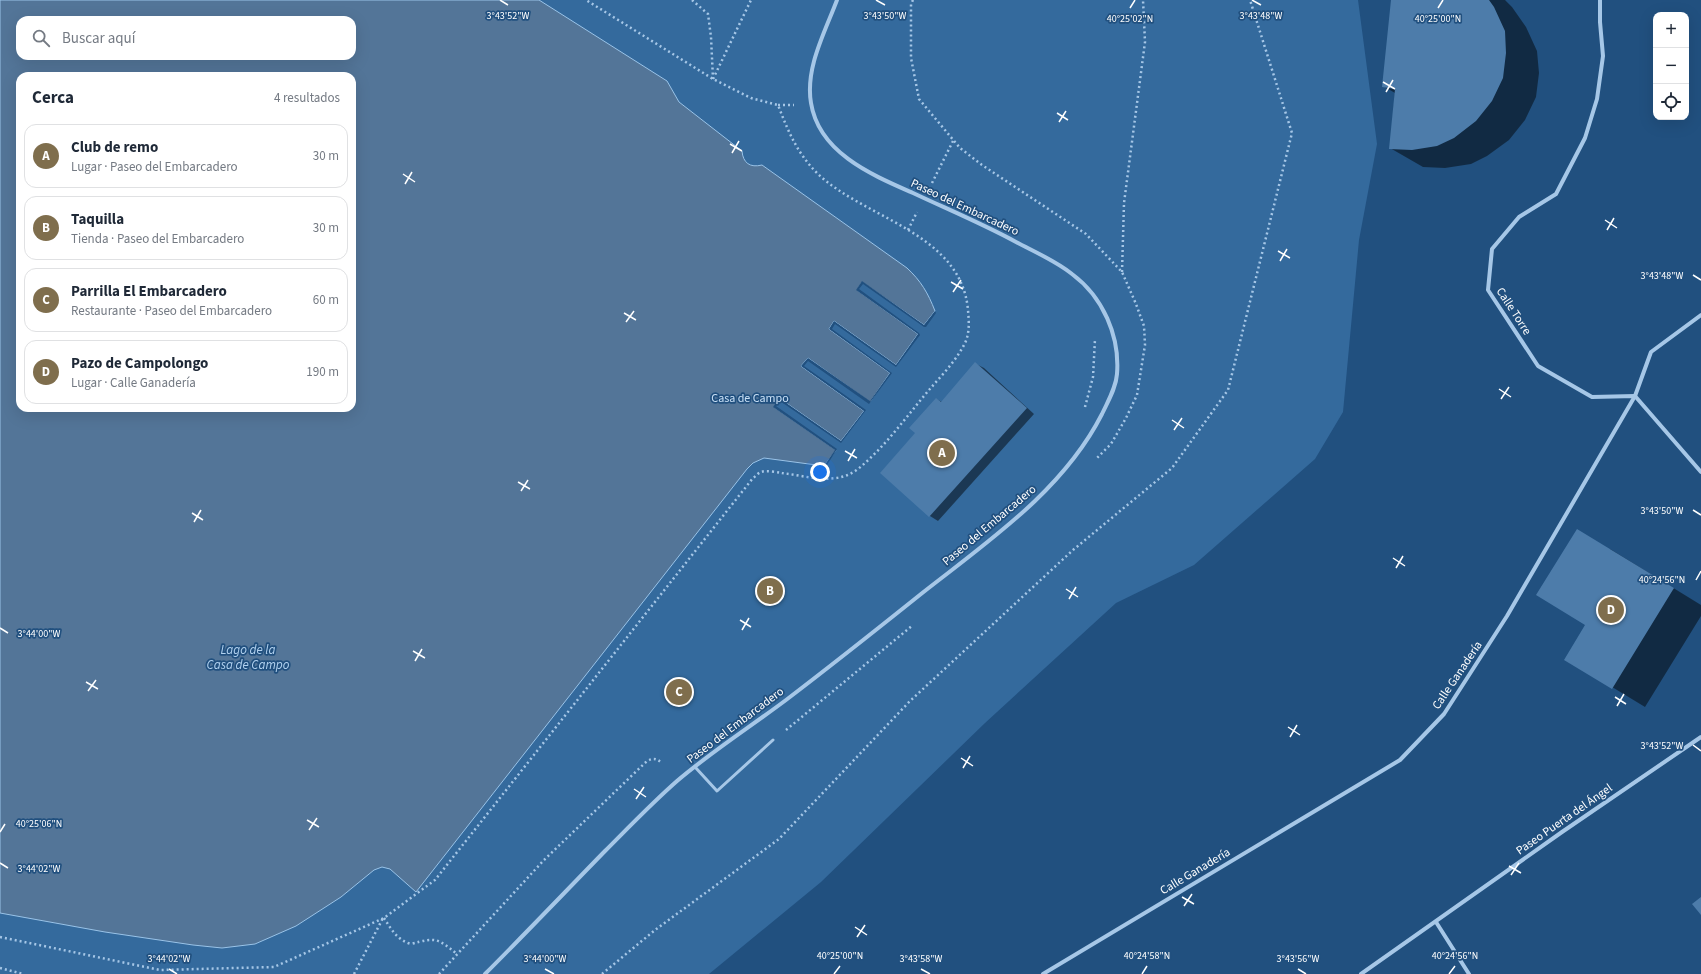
<!DOCTYPE html>
<html lang="es">
<head>
<meta charset="utf-8">
<style>
	:root { --surface:#fff; --page:#f2f2f3; --text:#1f2937; --muted:#747a83; --line:#e0e1e3; --accent:#7f6e4d }
	body { margin:0; font-family:"Source Sans 3",sans-serif; background:var(--page); color:var(--text) }
	.controls { position:absolute; right:12px; top:12px; display:grid; overflow:hidden; border-radius:8px; box-shadow:0 4px 16px #0002 }
	.controls button { width:36px; height:36px; display:grid; place-items:center; padding:0; border:0; border-bottom:1px solid var(--line); background:var(--surface); color:var(--text); font:20px sans-serif }
	.you { position:absolute; left:820px; top:472px; width:14px; height:14px; margin:-10px; border:3px solid #fff; border-radius:50%; background:#1a73e8; box-shadow:0 0 0 6px #1a73e833 }
	.badge { display:grid; place-items:center; width:26px; height:26px; border-radius:50%; background:var(--accent); color:#fff; font-size:13px; font-weight:700 }
	.pin { position:absolute; translate:-50% -50%; border:2px solid #fff; box-shadow:0 1px 4px #0006 }
	.list { margin:0; padding:0; list-style:none }
	h2 { display:flex; justify-content:space-between; align-items:center; height:52px; margin:0; padding:0 16px; font-size:17px }
	h2 small { font-size:13px; font-weight:400; color:var(--muted) }
	.list li { display:grid; grid-template-columns:26px 1fr auto; gap:12px; align-items:center; box-sizing:border-box; height:64px; margin:0 8px 8px; padding:0 8px; border:1px solid var(--line); border-radius:12px }
	.list b { display:block; font-size:15px; white-space:nowrap }
	.list p { margin:0; font-size:13px; white-space:nowrap; color:var(--muted) }
	.list em { font-size:13px; font-style:normal; color:var(--muted) }
	.icon { flex:none; width:22px; height:22px; fill:none; stroke:currentColor; stroke-width:2; stroke-linecap:round; stroke-linejoin:round }
	.map { position:relative; flex:none; width:1701px; height:974px; overflow:hidden }
	.search { position:absolute; background:var(--surface); box-shadow:0 4px 16px #0002; left:16px; top:16px; width:340px; height:44px; display:flex; align-items:center; gap:10px; box-sizing:border-box; padding:0 14px; border-radius:12px; color:var(--muted); font-size:15px }
	.panel { position:absolute; background:var(--surface); box-shadow:0 4px 16px #0002; left:16px; top:72px; width:340px; height:340px; border-radius:12px }
	.map>svg:first-child { display:block }
	.green { fill:#346a9d; fill-rule:evenodd }
	.water { fill:#537598; stroke:#99c3e8; fill-rule:evenodd }
	.pier { fill:#21507f }
	.shadow { fill:#0007 }
	.building { fill:#4d7caa }
	.lines { fill:none; stroke-linecap:round; stroke-linejoin:round }
	.path { stroke:#a6c7e7; stroke-width:2.5; stroke-dasharray:2 3; stroke-linecap:butt }
	.service { stroke:#a6c7e7; stroke-width:3 }
	.minor { stroke:#a6c7e7; stroke-width:4 }
	.ticks { fill:none; stroke:#fff; stroke-width:1.5 }
	.labels { text-anchor:middle; stroke-width:3.5; stroke-linejoin:round; paint-order:stroke }
	.street-label { font-size:12px; fill:#fff; stroke:#21507f }
	.park-label { font-size:12px; fill:#c9e0f6; stroke:#21507f }
	.water-label { font-size:13px; font-style:italic; fill:#b1d1ef; stroke:#21507f }
	.ticks-label { font-size:10px; text-anchor:middle; fill:#fff; stroke:#21507f; stroke-width:3.5; stroke-linejoin:round; paint-order:stroke }
</style>
</head>
<body>
<div class="map">
<svg width="1701" height="974" viewBox="0 0 1701 974">
	<rect width="100%" height="100%" fill="#21507f"/>
	<path class="green" d="M0,0H1358L1377,144L1359,240L1343,412L1315,459L1194,565L1116,603L985,723L821,882L709,974H0ZM20,20H352V56H20ZM20,76H352V408H20Z"/>
	<path class="water" d="M0,0H539L667,81L679,102L742,151C743,163 750,168 762,165L907,268C921,281 928,293 935,311L924,325L862,282L857,290L918,334L896,365L834,321L829,329L890,373L870,402L808,358L801,366L864,411L841,441L779,398L774,407L836,450L824,466L764,458L753,463L747,469L416,892L390,869L382,867L374,870L341,897L296,926L255,944L222,948L193,945L105,932L0,913ZM20,20H352V56H20ZM20,76H352V408H20Z"/>
	<path class="pier" d="M862,281L924,325L935,311L936,313L926,327H924L863,284L859,289L919,333L920,335L896,367L835,324L832,329L892,373L869,404L808,361L804,366L866,410L841,443L780,401L776,406L837,449L827,465L824,466L835,450L773,407L779,398L841,441L864,411L801,366L808,358L870,401L890,373L829,329L834,321L896,365L918,334L856,290Z"/>
	<g class="shadow">
		<path d="M1392,0H1505L1512,7L1526,27L1537,51L1539,73L1536,97L1525,120L1509,140L1487,156L1471,164L1445,168L1423,167L1390,148L1395,93L1383,86Z"/>
		<path d="M976,364L984,368L1034,414L938,521L930,516L881,473L916,433L936,399L942,402Z"/>
		<path d="M1610,549L1701,605V616L1645,707L1566,659L1587,625Z"/>
	</g>
	<g class="building">
		<path d="M1391,0H1489L1494,7L1505,31L1506,53L1503,78L1492,101L1476,121L1454,138L1437,146L1412,150L1389,149L1395,89L1382,87Z"/>
		<path d="M975,362L1027,408L929,517L880,473L915,433L909,428L936,398L941,402Z"/>
		<path d="M1577,529L1674,588L1612,689L1564,660L1585,625L1536,595Z"/>
		<path d="M1701,897V915L1692,904Z"/>
	</g>
	<g class="lines">
		<g class="path">
			<path d="M692,0L708,14L711,37L713,79"/>
			<path d="M913,0L911,4V58L919,99L960,148L982,165L1086,234L1122,272L1136,304L1144,326L1145,345L1137,395L1126,418L1111,444L1096,459"/>
			<path d="M713,79L751,0"/>
			<path d="M778,105H794"/>
			<path d="M932,183L953,141"/>
			<path d="M908,230L917,212"/>
			<path d="M1122,272L1124,203L1145,42L1143,0"/>
			<path d="M1085,407L1093,377L1095,339"/>
			<path d="M786,730L913,625"/>
			<path d="M384,918C391,929 397,940 411,944C436,937 437,938 457,954"/>
			<path d="M0,937L160,970L274,967L384,918L435,880L753,478C756,476 758,473 761,472C767,470 776,472 782,473C807,476 836,486 858,469C885,447 906,417 929,390C941,376 955,362 964,345C970,334 969,322 968,310C961,232 864,219 817,173C797,153 788,131 778,105L751,98L713,79L586,0"/>
			<path d="M0,968L23,974"/>
			<path d="M354,974L383,918"/>
			<path d="M439,974L544,860L647,761C653,758 656,758 662,763"/>
			<path d="M602,974L655,930L779,839L910,701L1073,550L1172,468L1228,390L1292,133L1250,0"/>
		</g>
		<path class="service" d="M695,767L717,791L773,740"/>
		<g class="minor">
			<path d="M1600,0V22L1603,56L1597,99L1585,138L1556,194L1519,217L1492,249L1488,290L1538,366L1592,397L1635,396L1701,472"/>
			<path d="M1436,922L1469,974"/>
			<path d="M485,974C526,933 565,892 605,851C629,827 652,803 677,781C711,752 750,727 786,700C832,665 876,630 921,594C987,542 1063,491 1102,414C1108,401 1116,388 1117,374C1120,336 1103,297 1072,274C1056,261 1035,252 1016,242C983,224 947,209 913,193C872,175 819,153 811,103C805,68 825,32 837,0"/>
			<path d="M1043,974L1400,760L1444,714L1507,616L1635,396L1651,352L1701,315"/>
			<path d="M1361,974L1562,832L1701,737"/>
		</g>
	</g>
	<path class="ticks" d="M500,0L508,5M876,0L885,5M1252,0L1261,5M1130,8L1135,0M1438,8L1443,0M1383,82L1395,89M1386,92L1393,80M1057,113L1068,120M1059,122L1066,111M730,144L742,151M732,153L739,141M403,174L415,182M405,184L412,172M1605,220L1617,228M1607,230L1614,218M1278,251L1290,258M1280,261L1287,249M1693,275L1701,280M951,282L963,289M953,292L961,280M624,313L636,320M626,322L634,311M1499,389L1511,397M1501,399L1509,387M1172,420L1184,428M1174,430L1182,418M845,451L857,458M848,461L855,449M518,482L530,489M521,491L528,480M1693,510L1701,515M192,513L203,520M194,522L201,510M1393,558L1405,566M1396,568L1403,556M1696,580L1701,571M1066,589L1078,597M1069,599L1076,587M740,620L751,627M0,628L8,633M742,630L749,618M413,651L425,658M415,661L422,649M86,682L98,689M88,691L96,680M1615,697L1626,704M1617,706L1624,694M1288,727L1300,735M1290,737L1297,725M1693,745L1701,751M961,758L973,766M963,768L970,756M634,789L646,797M636,799L644,787M307,820L319,827M309,830L317,818M0,832L5,824M0,863L8,868M1509,866L1521,873M1511,875L1519,863M1182,897L1194,904M1184,906L1192,894M855,927L867,935M857,937L865,925M169,969L177,974M545,969L554,974M921,969L930,974M1298,969L1306,974M834,974L840,966M1142,974L1147,966M1449,974L1455,966"/>
	<g class="labels">
		<g class="street-label">
			<text transform="translate(965 207) rotate(25)" y="4">Paseo del Embarcadero</text>
			<text transform="translate(1514 311) rotate(57)" y="4">Calle Torre</text>
			<text transform="translate(989 525) rotate(-40)" y="4">Paseo del Embarcadero</text>
			<text transform="translate(1457 675) rotate(-56)" y="4">Calle Ganadería</text>
			<text transform="translate(735 725) rotate(-37)" y="4">Paseo del Embarcadero</text>
			<text transform="translate(1564 819) rotate(-35)" y="4">Paseo Puerta del Ángel</text>
			<text transform="translate(1195 871) rotate(-31)" y="4">Calle Ganadería</text>
		</g>
		<g class="park-label">
			<text x="750" y="402">Casa de Campo</text>
		</g>
		<g class="water-label">
			<text x="248" y="654">Lago de la<tspan x="248" dy="15">Casa de Campo</tspan></text>
		</g>
	</g>
	<g class="ticks-label">
		<text x="508" y="19">3°43'52"W</text>
		<text x="885" y="19">3°43'50"W</text>
		<text x="1261" y="19">3°43'48"W</text>
		<text x="1130" y="22">40°25'02"N</text>
		<text x="1438" y="22">40°25'00"N</text>
		<text x="1662" y="279">3°43'48"W</text>
		<text x="1662" y="514">3°43'50"W</text>
		<text x="1662" y="583">40°24'56"N</text>
		<text x="39" y="637">3°44'00"W</text>
		<text x="1662" y="749">3°43'52"W</text>
		<text x="39" y="827">40°25'06"N</text>
		<text x="39" y="872">3°44'02"W</text>
		<text x="840" y="959">40°25'00"N</text>
		<text x="1147" y="959">40°24'58"N</text>
		<text x="1455" y="959">40°24'56"N</text>
		<text x="169" y="962">3°44'02"W</text>
		<text x="545" y="962">3°44'00"W</text>
		<text x="921" y="962">3°43'58"W</text>
		<text x="1298" y="962">3°43'56"W</text>
	</g>
</svg>
<div class="controls">
<button>+</button>
<button>−</button>
<button><svg class="icon" aria-label="locate" viewBox="0 0 24 24"><circle cx="12" cy="12" r="6"/><path d="M12 2v4M12 18v4M2 12h4M18 12h4"/></svg></button>
</div>
<div class="you"></div>
<div class="pin badge" style="left:942px;top:453px">A</div>
<div class="pin badge" style="left:770px;top:591px">B</div>
<div class="pin badge" style="left:679px;top:692px">C</div>
<div class="pin badge" style="left:1611px;top:610px">D</div>
<div class="search"><svg class="icon" aria-label="search" viewBox="0 0 24 24"><circle cx="10" cy="10" r="6"/><path d="M15 15l6 6"/></svg>Buscar aquí</div>
<section class="panel">
<h2>Cerca<small>4 resultados</small></h2>
<ul class="list">
<li><span class="badge">A</span><div><b>Club de remo</b><p>Lugar · Paseo del Embarcadero</p></div><em>30 m</em></li>
<li><span class="badge">B</span><div><b>Taquilla</b><p>Tienda · Paseo del Embarcadero</p></div><em>30 m</em></li>
<li><span class="badge">C</span><div><b>Parrilla El Embarcadero</b><p>Restaurante · Paseo del Embarcadero</p></div><em>60 m</em></li>
<li><span class="badge">D</span><div><b>Pazo de Campolongo</b><p>Lugar · Calle Ganadería</p></div><em>190 m</em></li>
</ul>
</section>
</div>
</body>
</html>
